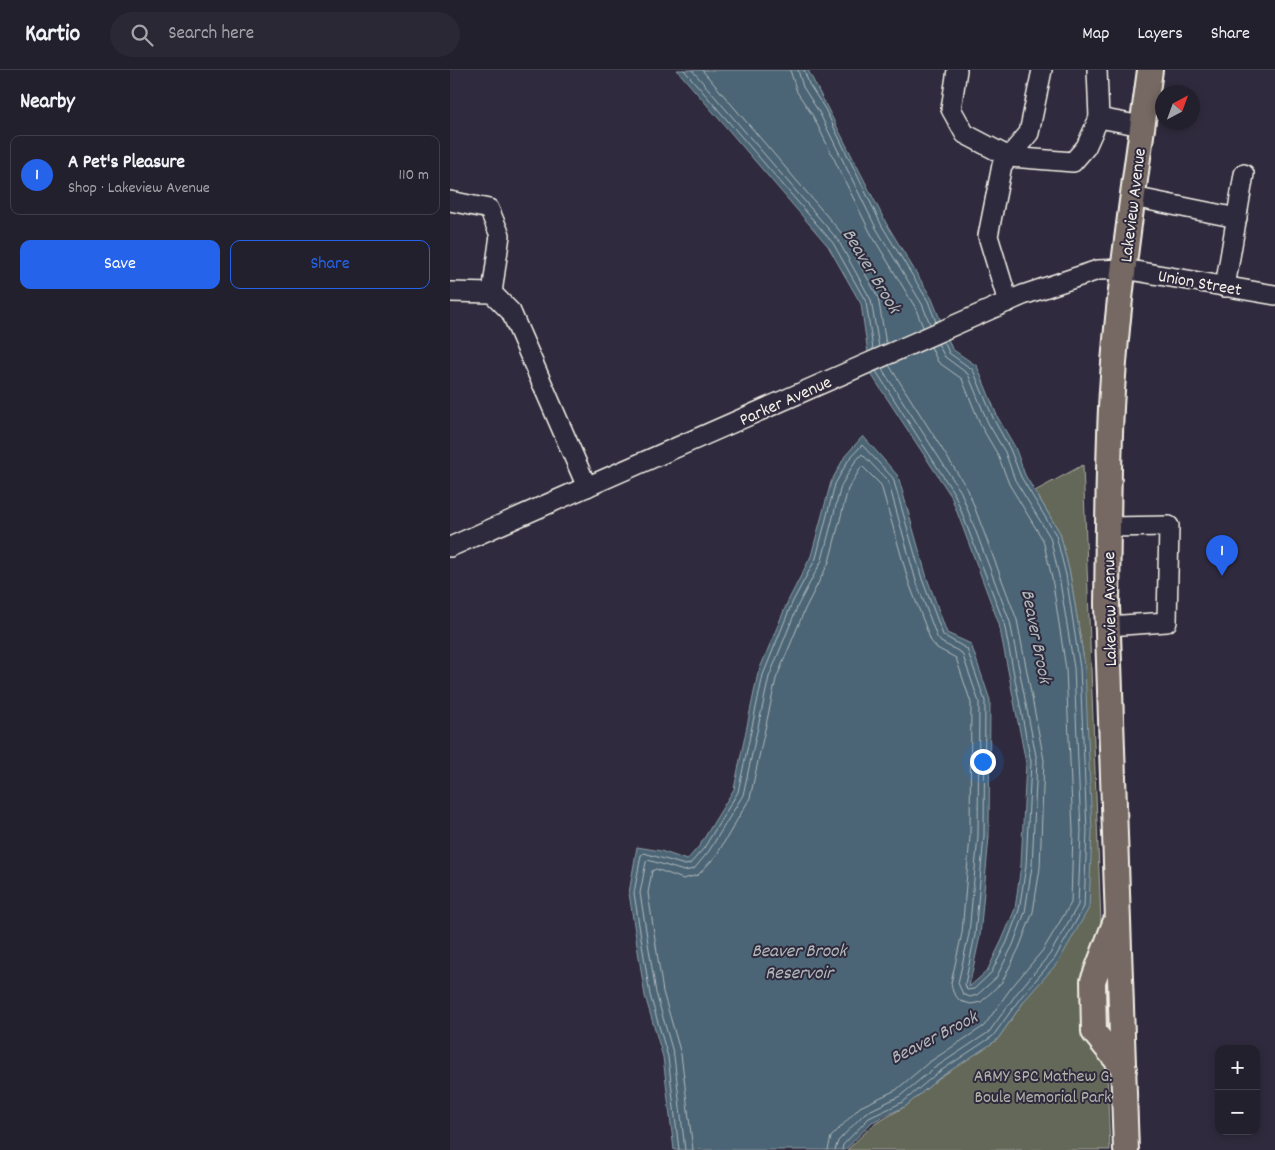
<!DOCTYPE html>
<html lang="en">
<head>
<meta charset="utf-8">
<style>
	:root { --surface:#23202e; --page:#2b2836; --text:#f1f3f6; --muted:#a3a3aa; --line:#403e4a; --accent:#2563eb }
	body { margin:0; font-family:Dekko,sans-serif; background:var(--page); color:var(--text) }
	.controls { position:absolute; right:15px; bottom:15px; display:grid; overflow:hidden; border-radius:10px; box-shadow:0 2px 8px #0003 }
	.controls button { width:45px; height:45px; display:grid; place-items:center; padding:0; border:0; border-bottom:1px solid var(--line); background:var(--surface); color:var(--text); font:25px sans-serif }
	.compass { position:absolute; left:705px; top:15px; width:45px; height:45px; border-radius:50%; background:var(--surface); box-shadow:0 2px 8px #0003; rotate:41deg }
	.you { position:absolute; left:532px; top:691px; width:18px; height:18px; margin:-12px; border:4px solid #fff; border-radius:50%; background:#1a73e8; box-shadow:0 0 0 8px #1a73e833 }
	.badge { display:grid; place-items:center; width:32px; height:32px; border-radius:50%; background:var(--accent); color:#fff; font-size:16px; font-weight:700 }
	.pin { position:absolute; translate:-50% -41px; filter:drop-shadow(0 1px 2px #0008) }
	.pin::after { content:''; position:absolute; top:26px; width:18px; height:15px; background:inherit; clip-path:polygon(0 0,100% 0,50% 100%) }
	.list { margin:0; padding:0; list-style:none }
	h2 { display:flex; justify-content:space-between; align-items:center; height:65px; margin:0; padding:0 20px; font-size:21px }
	h2 small { font-size:16px; font-weight:400; color:var(--muted) }
	.list li { display:grid; grid-template-columns:32px 1fr auto; gap:15px; align-items:center; box-sizing:border-box; height:80px; margin:0 10px 10px; padding:0 10px; border:1px solid var(--line); border-radius:10px }
	.list b { display:block; font-size:19px; white-space:nowrap }
	.list p { margin:0; font-size:16px; white-space:nowrap; color:var(--muted) }
	.list em { font-size:16px; font-style:normal; color:var(--muted) }
	.actions { display:flex; gap:10px; padding:15px 20px }
	.actions a { flex:1; padding:11px 0; border:1px solid var(--accent); border-radius:10px; text-align:center; font-size:18px; color:var(--accent) }
	.actions .main { background:var(--accent); color:#fff }
	.icon { flex:none; width:28px; height:28px; fill:none; stroke:currentColor; stroke-width:2; stroke-linecap:round; stroke-linejoin:round }
	.map { position:relative; flex:none; width:825px; height:1080px; overflow:hidden }
	header { display:flex; align-items:center; gap:30px; box-sizing:border-box; height:70px; padding:0 25px; background:var(--surface); border-bottom:1px solid var(--line) }
	header strong { font-size:24px }
	nav { display:flex; gap:28px; margin-inline-start:auto; font-size:18px }
	.search { width:350px; height:45px; background:var(--page); display:flex; align-items:center; gap:12px; box-sizing:border-box; padding:0 18px; border-radius:28px; color:var(--muted); font-size:19px }
	main { display:flex }
	aside { flex:1; background:var(--surface) }
	.map>svg:first-child { display:block }
	.green { fill:#636759; stroke:#acaca0 }
	.water { fill:#4c6576; stroke:#8f9da4 }
	.lines { fill:none; stroke-linecap:round; stroke-linejoin:round }
	.shore { stroke:#b1b9ba; stroke-width:1 }
	.minor-casing { stroke:#f4f1e8; stroke-width:22 }
	.major-casing { stroke:#f4f1e8; stroke-width:28 }
	.minor { stroke:#2f2a3d; stroke-width:19 }
	.major { stroke:#766964; stroke-width:24 }
	.labels { text-anchor:middle; stroke-width:4; stroke-linejoin:round; paint-order:stroke }
	.street-label { font-size:18px; fill:#f4f1e8; stroke:#2f2a3d }
	.park-label { font-size:18px; fill:#b3b3a8; stroke:#2f2a3d }
	.water-label { font-size:19px; font-style:italic; fill:#b1b9ba; stroke:#2f2a3d }
</style>
</head>
<body>
<header>
<strong>Kartio</strong>
<div class="search"><svg class="icon" aria-label="search" viewBox="0 0 24 24"><circle cx="10" cy="10" r="6"/><path d="M15 15l6 6"/></svg>Search here</div>
<nav><a>Map</a><a>Layers</a><a>Share</a></nav>
</header>
<main>
<aside>
<h2>Nearby<small></small></h2>
<ul class="list">
<li><span class="badge">1</span><div><b>A Pet's Pleasure</b><p>Shop · Lakeview Avenue</p></div><em>110 m</em></li>
</ul>
<div class="actions"><a class="main">Save</a><a>Share</a></div>
</aside>
<div class="map">
<svg width="825" height="1080" viewBox="0 0 825 1080">
	<rect width="100%" height="100%" fill="#2f2a3d"/>
	<filter id="ink" filterUnits="userSpaceOnUse"><feTurbulence type="fractalNoise" baseFrequency=".02" numOctaves="2"/><feDisplacementMap in="SourceGraphic" scale="10" xChannelSelector="R" yChannelSelector="G"/><feConvolveMatrix kernelMatrix="1 2 1 2 8 2 1 2 1" color-interpolation-filters="sRGB"/></filter>
	<g filter="url(#ink)">
		<path class="green" d="M633,395L660,1080H397L423,1055L456,1036L489,1008L547,970L575,930L635,597L620,504L610,463L585,421Z"/>
		<path class="water" d="M227,0H358L436,153L482,229L502,279L527,296L548,348L565,377L575,405L610,463L620,504L635,597L642,761L639,838L609,891L575,930L547,970L489,1008L456,1036L422,1052L395,1080H224L213,987L195,926L179,823L187,777L211,781L237,790L250,775L284,719L308,603L338,531L361,486L381,412L395,386L413,366L448,406L477,508L497,563L521,574L540,630L539,767L530,866L519,917L537,901L552,870L565,839L571,795L576,693L549,554L501,426L421,304L411,234L378,176Z"/>
		<g class="lines">
			<g class="shore">
				<path d="M234,0L383,173L416,232L423,279"/>
				<path d="M242,0L388,170L421,230L429,277"/>
				<path d="M252,0L394,166L428,227L436,274"/>
				<path d="M340,0L347,22L363,46L420,162L465,237L473,257"/>
				<path d="M348,0L353,17L369,42L426,158L472,234L480,254"/>
				<path d="M354,0L359,14L375,39L432,156L478,231L486,252"/>
				<path d="M229,1080L218,987L200,925L184,823L191,785L194,783L235,795L240,794L254,778L288,722L313,605L342,533L366,488L385,414L399,389L412,375L443,408L472,509L493,565L517,579L535,631L534,766L525,865L515,914L517,920L524,919L541,903L557,872L569,840L576,796L581,692L554,553L505,425L426,301"/>
				<path d="M235,1080L224,986L206,923L190,823L196,792L198,790L234,801L244,799L259,781L293,725L319,607L348,535L372,490L391,416L404,393L412,384L438,411L466,511L487,567L491,572L512,583L529,632L528,766L519,864L508,913L513,924L520,927L527,925L546,908L563,875L575,842L582,796L587,691L560,552L511,422L432,299"/>
				<path d="M243,1080L231,984L213,922L198,823L202,801L206,799L233,809L248,805L266,786L300,728L326,609L355,539L379,492L398,419L412,396L431,415L459,513L481,571L487,578L506,588L521,633L520,766L512,863L501,913L503,922L510,931L521,934L531,932L552,912L569,878L583,842L590,798L594,690L567,550L518,420L439,295"/>
				<path d="M378,1080L381,1067L410,1037L446,1020L478,993L534,956L561,918L593,880L621,833L623,761L616,599L602,508L593,470L559,414L548,385L531,356L512,309L488,292L481,277"/>
				<path d="M385,1080L388,1071L415,1043L450,1026L483,999L539,962L567,923L600,884L628,835L631,761L624,598L609,506L600,467L565,410L555,382L538,353L518,304L495,287L488,274"/>
				<path d="M392,1080L393,1075L419,1048L453,1032L486,1004L543,966L571,927L605,888L634,837L637,761L630,598L616,505L606,465L571,407L560,379L544,350L523,300L499,283L494,271"/>
			</g>
			<defs>
				<g id="minor">
					<path d="M507,0L501,39L515,64L559,87L623,92L636,77L649,48"/>
					<path d="M647,0L649,48L692,56"/>
					<path d="M683,127L787,148"/>
					<path d="M0,131L39,139L50,165L42,223"/>
					<path d="M775,217L794,104"/>
					<path d="M0,222L42,223L61,242L137,417"/>
					<path d="M558,232L538,166L552,95L579,63L592,0"/>
					<path d="M0,477L573,225L648,200L674,199L825,225"/>
					<path d="M658,556L717,552L719,456L658,457"/>
				</g>
				<g id="major">
					<path d="M665,853L643,911L644,962L674,999"/>
					<path d="M676,1080L657,535C658,469 658,404 661,338C667,225 685,112 700,0"/>
				</g>
			</defs>
			<use href="#minor" class="minor-casing"/>
			<use href="#major" class="major-casing"/>
			<use href="#minor" class="minor"/>
			<use href="#major" class="major"/>
		</g>
	</g>
	<g class="labels">
		<g class="street-label">
			<text transform="translate(682 135) rotate(-83)" y="6">Lakeview Avenue</text>
			<text transform="translate(750 212) rotate(10)" y="6">Union Street</text>
			<text transform="translate(335 330) rotate(-24)" y="6">Parker Avenue</text>
			<text transform="translate(659 539) rotate(-91)" y="6">Lakeview Avenue</text>
		</g>
		<g class="park-label">
			<text x="593" y="1011">ARMY SPC Mathew G.<tspan x="593" dy="21">Boule Memorial Park</tspan></text>
		</g>
		<g class="water-label">
			<text transform="translate(423 200) rotate(59)" y="7">Beaver Brook</text>
			<text transform="translate(588 566) rotate(79)" y="7">Beaver Brook</text>
			<text x="349" y="886">Beaver Brook<tspan x="349" dy="22">Reservoir</tspan></text>
			<text transform="translate(483 966) rotate(-27)" y="7">Beaver Brook</text>
		</g>
	</g>
</svg>
<div class="controls">
<button>+</button>
<button>−</button>
</div>
<svg class="compass" viewBox="-18 -18 36 36"><path d="M0-13l5 13h-10z" fill="#e53935"/><path d="M0 13l5-13h-10z" fill="#a3a3aa"/></svg>
<div class="you"></div>
<div class="pin badge" style="left:772px;top:506px">1</div>
</div>
</main>
</body>
</html>
